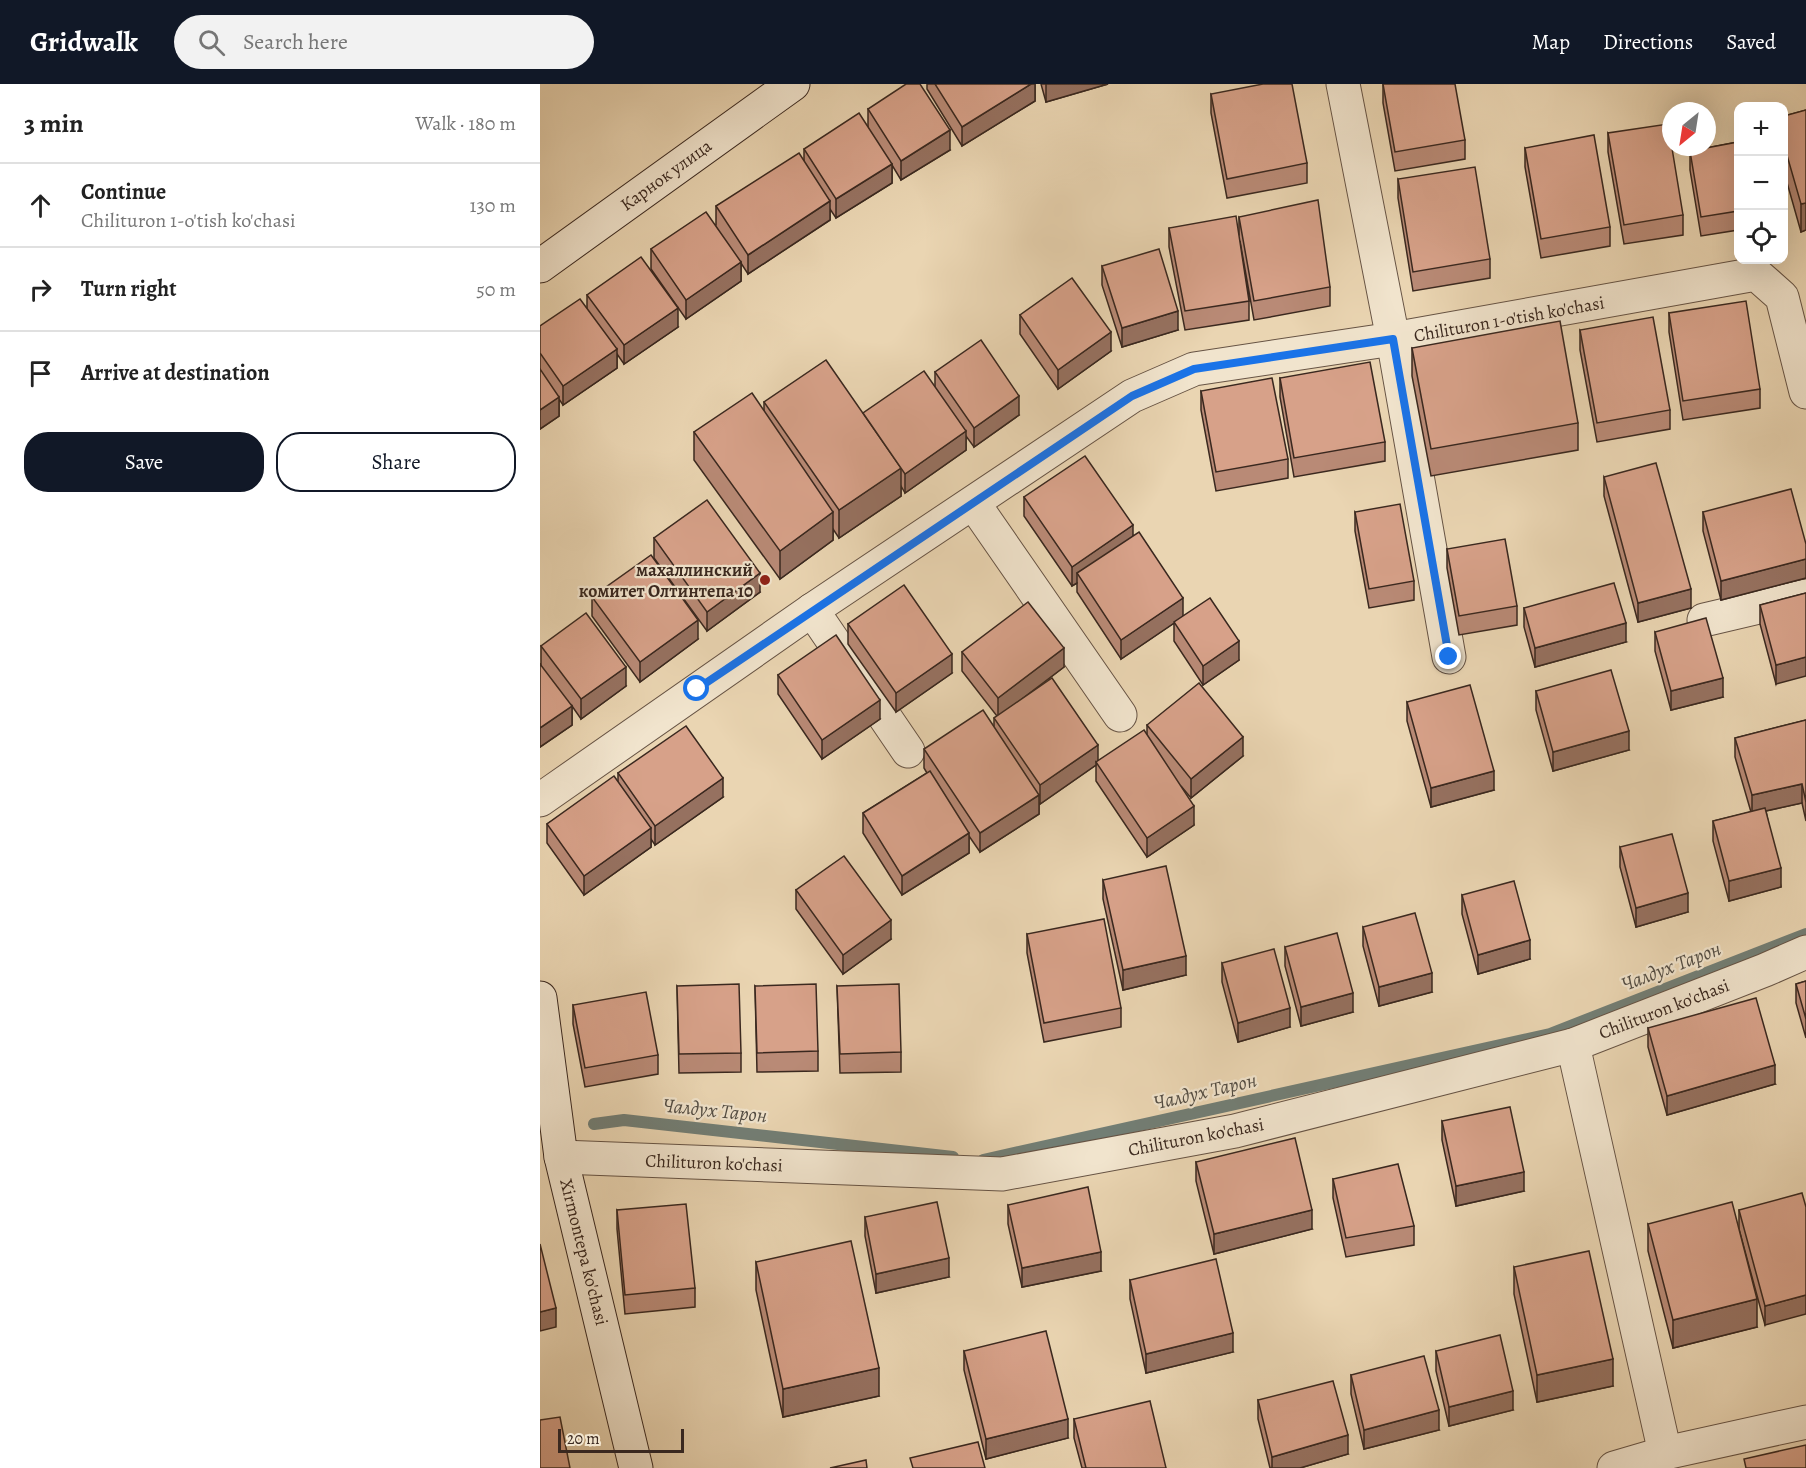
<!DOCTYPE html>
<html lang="en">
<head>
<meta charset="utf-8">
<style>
	:root { --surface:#fff; --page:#f2f2f2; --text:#222; --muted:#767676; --line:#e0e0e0; --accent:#111827 }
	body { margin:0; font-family:Alegreya,serif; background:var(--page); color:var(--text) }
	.controls { position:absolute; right:18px; top:18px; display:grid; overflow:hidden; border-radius:12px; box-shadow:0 6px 24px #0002 }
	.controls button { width:54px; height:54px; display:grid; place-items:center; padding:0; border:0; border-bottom:2px solid var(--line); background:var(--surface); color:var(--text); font:30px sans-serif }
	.compass { position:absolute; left:1122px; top:18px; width:54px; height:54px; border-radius:50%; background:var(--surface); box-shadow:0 6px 24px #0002; rotate:210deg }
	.scale { position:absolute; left:18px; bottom:15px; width:126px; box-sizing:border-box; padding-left:6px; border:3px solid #3a281f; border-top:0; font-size:16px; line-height:21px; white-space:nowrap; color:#3a281f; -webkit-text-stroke:4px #f1e4cd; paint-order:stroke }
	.stop { position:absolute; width:18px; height:18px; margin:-14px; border:4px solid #1a73e8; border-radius:50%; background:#fff }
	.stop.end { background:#1a73e8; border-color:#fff; box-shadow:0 2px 6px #0008 }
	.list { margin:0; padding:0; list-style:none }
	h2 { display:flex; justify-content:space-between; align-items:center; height:78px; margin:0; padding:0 24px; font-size:26px }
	h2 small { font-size:20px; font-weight:400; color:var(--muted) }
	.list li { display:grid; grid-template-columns:39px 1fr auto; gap:18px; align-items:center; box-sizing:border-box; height:84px; padding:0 24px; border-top:2px solid var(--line) }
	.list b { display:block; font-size:22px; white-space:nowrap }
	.list p { margin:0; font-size:20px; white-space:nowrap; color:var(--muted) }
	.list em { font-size:20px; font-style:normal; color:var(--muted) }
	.actions { display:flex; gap:12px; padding:18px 24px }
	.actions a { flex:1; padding:14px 0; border:2px solid var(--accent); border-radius:24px; text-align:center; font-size:21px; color:var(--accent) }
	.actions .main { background:var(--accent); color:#fff }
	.icon { flex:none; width:33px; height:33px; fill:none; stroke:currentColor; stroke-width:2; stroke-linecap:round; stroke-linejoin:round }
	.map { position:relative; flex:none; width:1266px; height:1384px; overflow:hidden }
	header { display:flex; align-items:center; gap:36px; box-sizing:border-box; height:84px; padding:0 30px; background:var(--accent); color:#fff }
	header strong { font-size:28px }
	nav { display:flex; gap:33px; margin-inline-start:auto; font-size:21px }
	.search { width:420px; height:54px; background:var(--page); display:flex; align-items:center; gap:15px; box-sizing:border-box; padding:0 21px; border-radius:33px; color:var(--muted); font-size:22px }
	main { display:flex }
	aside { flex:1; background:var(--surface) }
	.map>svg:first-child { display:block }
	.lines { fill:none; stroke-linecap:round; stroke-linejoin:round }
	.stream { stroke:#727e75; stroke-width:12 }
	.street-casing { stroke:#665344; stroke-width:35 }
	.secondary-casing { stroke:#3a281f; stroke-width:35 }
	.street { stroke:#f1e4cd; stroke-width:33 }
	.secondary { stroke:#f1e4cd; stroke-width:33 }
	.wall { fill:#b98a76; stroke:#3a281f; stroke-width:1.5 }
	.shaded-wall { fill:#967160; stroke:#3a281f; stroke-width:1.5 }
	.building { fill:#d7a189; stroke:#3a281f; stroke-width:1.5 }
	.route { stroke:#1a73e8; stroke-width:8 }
	.poi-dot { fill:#8f2418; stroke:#f1e4cd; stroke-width:2 }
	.labels { text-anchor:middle; stroke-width:4.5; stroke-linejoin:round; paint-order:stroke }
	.street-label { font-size:18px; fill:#3a281f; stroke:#f1e4cd }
	.poi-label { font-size:18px; font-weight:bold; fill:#3a281f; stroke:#f1e4cd; text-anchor:end }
	.water-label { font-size:20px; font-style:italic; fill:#524c43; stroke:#f1e4cd }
</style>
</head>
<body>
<header>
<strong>Gridwalk</strong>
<div class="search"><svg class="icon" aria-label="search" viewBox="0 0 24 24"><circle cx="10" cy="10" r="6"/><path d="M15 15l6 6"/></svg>Search here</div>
<nav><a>Map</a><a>Directions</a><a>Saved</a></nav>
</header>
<main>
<aside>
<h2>3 min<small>Walk · 180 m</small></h2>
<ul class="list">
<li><svg class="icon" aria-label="ahead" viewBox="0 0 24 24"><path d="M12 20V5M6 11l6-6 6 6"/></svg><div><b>Continue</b><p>Chilituron 1-o'tish ko'chasi</p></div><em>130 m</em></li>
<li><svg class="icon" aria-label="right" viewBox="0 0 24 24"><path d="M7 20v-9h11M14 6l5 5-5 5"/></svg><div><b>Turn right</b></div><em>50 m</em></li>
<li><svg class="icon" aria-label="arrive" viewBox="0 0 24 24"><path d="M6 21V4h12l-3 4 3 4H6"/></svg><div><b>Arrive at destination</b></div></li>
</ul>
<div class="actions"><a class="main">Save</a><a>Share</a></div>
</aside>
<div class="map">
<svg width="1266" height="1384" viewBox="0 0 1266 1384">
	<rect width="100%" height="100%" fill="#ead5b2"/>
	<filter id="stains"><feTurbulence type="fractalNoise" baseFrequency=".00333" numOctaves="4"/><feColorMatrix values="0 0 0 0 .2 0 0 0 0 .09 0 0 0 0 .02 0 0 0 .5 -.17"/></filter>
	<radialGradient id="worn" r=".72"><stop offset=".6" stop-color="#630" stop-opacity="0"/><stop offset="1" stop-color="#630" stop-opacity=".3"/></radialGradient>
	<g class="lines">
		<g class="stream">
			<path d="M54,1040L84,1036L413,1073"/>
			<path d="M443,1076L1010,950L1266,850"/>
		</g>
		<defs>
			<g id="street">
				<path d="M803,0L853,255L909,573"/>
				<path d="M434,420L580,631"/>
				<path d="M272,526L368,667"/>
				<path d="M1164,536L1266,512"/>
				<path d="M0,716L272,526L592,312L654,285L853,255L1216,190L1242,213L1266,308"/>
				<path d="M1033,961L1125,1369"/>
				<path d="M21,1073L462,1090L695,1047L1033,961L1225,886L1266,868"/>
				<path d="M1074,1384L1125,1369L1266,1338"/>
			</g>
			<g id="secondary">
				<path d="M0,182L253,0"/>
				<path d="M0,914L21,1073L96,1384"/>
			</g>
		</defs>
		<use href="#street" class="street-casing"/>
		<use href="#secondary" class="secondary-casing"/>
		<use href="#street" class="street"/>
		<use href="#secondary" class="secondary"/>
	</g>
	<g class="wall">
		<path d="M387,0H495V17L422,62L387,5Z"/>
		<path d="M501,0H568L506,18Z"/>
		<path d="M843,0L925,56V75L855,87L843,19Z"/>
		<path d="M671,10L767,79V99L687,114L671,29Z"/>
		<path d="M328,25L410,66L361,96L352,81V99L296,134L290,125V136L208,190L201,179V197L146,235L111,185V165L176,141V122L264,77V65L328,43Z"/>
		<path d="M1266,26V146L1261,148L1244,88V32Z"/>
		<path d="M1068,49L1143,131V151L1084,160L1068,68Z"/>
		<path d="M1198,58V146L1161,152L1150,86V67Z"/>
		<path d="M985,64L1070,143V162L1001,174L985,83Z"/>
		<path d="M858,95L950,175V194L873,207L858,114Z"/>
		<path d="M699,133L790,203V222L714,236L700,157L709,217V236L645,246L629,163V144L699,151Z"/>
		<path d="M562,182L638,246L582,263L562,201Z"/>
		<path d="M47,211L138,243L84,280L77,270V284L23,321L19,315V332L0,345V242L47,224Z"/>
		<path d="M1129,229L1220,305V324L1143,336L1129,248Z"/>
		<path d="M480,231L571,267L518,305L480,250Z"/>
		<path d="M1040,246L1130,326V345L1057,358L1040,266Z"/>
		<path d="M872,264L1038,339V366L891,392L872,292Z"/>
		<path d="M395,288L479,331L434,363L426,352V366L365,409L361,402V412L299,454L293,445V456L240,495L154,376V348L224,328V318L323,330L395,303Z"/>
		<path d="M740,294L845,358V377L754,393L740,313Z"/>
		<path d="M661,307L748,375V394L676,407L661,326Z"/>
		<path d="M1064,393L1151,524L1098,538L1064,412Z"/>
		<path d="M484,413L593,451L643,532L699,576L663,601L634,557V539L581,575L537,508V499L532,502L484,432Z"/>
		<path d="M815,428L874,497V516L829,524L815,447Z"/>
		<path d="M1163,428L1266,460V494L1181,516L1163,447Z"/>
		<path d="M114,454L220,508L167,547L114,474Z"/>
		<path d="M907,465L977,522V541L919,551L907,484Z"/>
		<path d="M1266,509L1236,600L1220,540V521Z"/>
		<path d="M52,513L158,555L100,598L52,532Z"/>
		<path d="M984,524L1086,558L995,583L984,543Z"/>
		<path d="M308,540L412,589L356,628L308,560Z"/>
		<path d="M1115,548L1183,613L1131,626L1115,567Z"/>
		<path d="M1,562L86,602L41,635L32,622V641L0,663V580L1,581Z"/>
		<path d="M422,568L524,583L481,616L558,677L607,651V641L703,672L651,714L641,702L654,741L607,773L556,697V681L500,720L499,719V730L440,768L429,752V769L362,811L323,749V729L387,689L384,684V665L454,642V634L457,632L422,587Z"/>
		<path d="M238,591L340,635L282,675L238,610Z"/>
		<path d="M996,607L1089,666L1013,687L996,626Z"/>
		<path d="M867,618L954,706L891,723L867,637Z"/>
		<path d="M1266,636V737L1262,719L1226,727L1241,803L1189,817L1173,757V737L1211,728L1195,673V654Z"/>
		<path d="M78,689L183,713L115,761L111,755V763L44,811L7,759V740L78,698Z"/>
		<path d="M1080,763L1148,828L1096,843L1080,783Z"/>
		<path d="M563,796L646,891L583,906L563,815Z"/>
		<path d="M256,806L351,855L303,890L256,825Z"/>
		<path d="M922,811L990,875L938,890L922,830Z"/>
		<path d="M823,843L892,908L839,922L823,862Z"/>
		<path d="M487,850L581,924V943L504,958L487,869Z"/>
		<path d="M745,863L813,928L761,942L745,882Z"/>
		<path d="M682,879L750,943L698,958L682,898Z"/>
		<path d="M1266,897V954L1256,919V900Z"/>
		<path d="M137,902L201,969V988L139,989Z"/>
		<path d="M215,902L278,967V987L217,988Z"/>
		<path d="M297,902L361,968V988L300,989Z"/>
		<path d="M33,921L118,971V990L45,1003L33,940Z"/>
		<path d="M1108,944L1235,1000L1127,1031L1108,963Z"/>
		<path d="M902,1037L984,1107L916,1122L902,1056Z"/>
		<path d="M656,1078L772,1145L674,1170L656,1097Z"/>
		<path d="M793,1095L874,1142V1161L806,1173L793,1114Z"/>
		<path d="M468,1121L561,1187L482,1203L468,1140Z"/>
		<path d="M1266,1123L1225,1241L1199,1145V1126Z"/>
		<path d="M77,1126L155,1204V1223L85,1230L77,1145Z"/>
		<path d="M325,1133L409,1193L336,1209L325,1152Z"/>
		<path d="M1108,1140L1217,1243L1133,1264L1108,1167Z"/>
		<path d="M216,1178L339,1312L243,1333L216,1206Z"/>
		<path d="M974,1183L1073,1302L997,1318L974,1210Z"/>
		<path d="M590,1196L693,1268L606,1289L590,1215Z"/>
		<path d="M424,1267L528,1354L446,1375L424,1286Z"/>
		<path d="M896,1267L973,1326L909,1342L896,1287Z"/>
		<path d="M811,1291L899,1346L824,1365L811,1310Z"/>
		<path d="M718,1316L808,1370L760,1384H730L718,1335Z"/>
		<path d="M534,1335L626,1384H542L534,1354Z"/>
	</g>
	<g class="shaded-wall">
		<path d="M491,0H495V17L422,62V43Z"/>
		<path d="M506,0H568L506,18Z"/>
		<path d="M410,46V66L361,96V77Z"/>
		<path d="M352,80V99L296,134V115Z"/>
		<path d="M290,117V136L208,190V171Z"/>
		<path d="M1266,119V146L1261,148V120Z"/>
		<path d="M201,178V197L146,235V216Z"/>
		<path d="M138,224V243L84,280V261Z"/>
		<path d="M638,227V246L582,263V244Z"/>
		<path d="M571,248V267L518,305V286Z"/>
		<path d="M77,265V284L23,321V302Z"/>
		<path d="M479,312V331L434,363V344Z"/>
		<path d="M19,313V332L0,345V326Z"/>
		<path d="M426,347V366L365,409V390Z"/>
		<path d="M361,384V412L299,454V426Z"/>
		<path d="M293,428V456L240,495V467Z"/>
		<path d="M593,441V460L537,489V499L532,502V483Z"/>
		<path d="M1266,475V494L1181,516V497Z"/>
		<path d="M220,489V508L167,547V528Z"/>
		<path d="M1151,505V524L1098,538V519Z"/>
		<path d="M643,514V533L581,575V556Z"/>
		<path d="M158,536V555L100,598V578Z"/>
		<path d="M1086,539V558L995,583V564Z"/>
		<path d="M699,557V576L663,601V582Z"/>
		<path d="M524,564V583L458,633V614Z"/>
		<path d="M412,570V589L356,628V609Z"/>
		<path d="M1266,573V592L1236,600V581Z"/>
		<path d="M86,583V602L41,635V615Z"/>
		<path d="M1183,594V613L1131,626V607Z"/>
		<path d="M340,616V635L282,675V656Z"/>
		<path d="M32,622V641L0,663V644Z"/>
		<path d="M1089,647V666L1013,687V668Z"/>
		<path d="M703,653V672L651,714V695Z"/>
		<path d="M558,661V680L556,678V681L500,720V701Z"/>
		<path d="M954,687V706L891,723V704Z"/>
		<path d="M183,694V713L115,761V742Z"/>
		<path d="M1262,700V719L1212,730V711Z"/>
		<path d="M499,711V730L440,768V749Z"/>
		<path d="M654,722V741L607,773V754Z"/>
		<path d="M111,744V763L44,811V792Z"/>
		<path d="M429,749V769L362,811V792Z"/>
		<path d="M1241,784V803L1189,817V797Z"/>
		<path d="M1148,809V828L1096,843V824Z"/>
		<path d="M351,836V855L303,890V871Z"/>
		<path d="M990,856V875L938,890V871Z"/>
		<path d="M646,872V891L583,906V886Z"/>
		<path d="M892,889V908L839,922V903Z"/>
		<path d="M813,909V928L761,942V923Z"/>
		<path d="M750,924V943L698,958V939Z"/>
		<path d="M1235,981V1000L1127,1031V1012Z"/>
		<path d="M984,1088V1107L916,1122V1102Z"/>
		<path d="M772,1126V1145L674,1170V1150Z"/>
		<path d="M561,1168V1187L482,1203V1184Z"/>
		<path d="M409,1174V1193L336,1209V1190Z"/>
		<path d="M1266,1211V1230L1225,1241V1222Z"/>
		<path d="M1217,1215V1243L1133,1264V1236Z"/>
		<path d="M16,1224V1243L0,1247V1228Z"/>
		<path d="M693,1249V1268L606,1289V1270Z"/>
		<path d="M1073,1275V1302L997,1318V1291Z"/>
		<path d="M339,1284V1312L243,1333V1305Z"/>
		<path d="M973,1307V1326L909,1342V1323Z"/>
		<path d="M899,1326V1346L824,1365V1346Z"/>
		<path d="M528,1335V1354L446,1375V1355Z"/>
		<path d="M808,1351V1370L760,1384H732V1373Z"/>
	</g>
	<g class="building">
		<path d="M366,0H380L410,46L361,77L328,25Z"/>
		<path d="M395,0H491L422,43Z"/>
		<path d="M723,0H752L767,79L687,95L671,10Z"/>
		<path d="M843,0H915L925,56L855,68Z"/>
		<path d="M1266,26V119L1261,120L1244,61V32Z"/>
		<path d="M319,29L352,80L296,115L264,65Z"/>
		<path d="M1128,40L1143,131L1084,141L1068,49Z"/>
		<path d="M1054,51L1070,143L1001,155L985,64Z"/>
		<path d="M1198,58V127L1161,133L1150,67Z"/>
		<path d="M259,69L290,117L208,171L176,122Z"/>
		<path d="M935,83L950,175L873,188L858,95Z"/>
		<path d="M778,116L790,203L714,217L699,133Z"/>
		<path d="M166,128L201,178L146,216L111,165Z"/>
		<path d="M696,132L709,217L645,227L629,144Z"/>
		<path d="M619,165L638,227L582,244L562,182Z"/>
		<path d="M101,173L138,224L84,261L47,211Z"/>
		<path d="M532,194L571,248L518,286L480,231Z"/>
		<path d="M40,215L77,265L23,302L0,269V242Z"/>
		<path d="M1206,217L1220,305L1143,317L1129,229Z"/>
		<path d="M1113,233L1130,326L1057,339L1040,246Z"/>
		<path d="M1020,237L1038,339L891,365L872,264Z"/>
		<path d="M441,256L479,312L434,344L395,288Z"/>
		<path d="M286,276L361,384L299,426L224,318Z"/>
		<path d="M830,278L845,358L754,374L740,294Z"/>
		<path d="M0,285L19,313L0,326Z"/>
		<path d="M384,287L426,347L365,390L323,329Z"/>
		<path d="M732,294L748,375L676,388L661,307Z"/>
		<path d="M212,309L293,428L240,467L154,348Z"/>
		<path d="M545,372L593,441L532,483L484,413Z"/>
		<path d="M1116,379L1151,505L1098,519L1064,393Z"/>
		<path d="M1251,405L1266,460V475L1181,497L1163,428Z"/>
		<path d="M167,416L220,489L167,528L114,454Z"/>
		<path d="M860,420L874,497L829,505L815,428Z"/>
		<path d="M599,448L643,514L581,556L537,489Z"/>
		<path d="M965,455L977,522L919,532L907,465Z"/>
		<path d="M111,471L158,536L100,578L52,513Z"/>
		<path d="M1074,499L1086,539L995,564L984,524Z"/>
		<path d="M364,501L412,570L356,609L308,540Z"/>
		<path d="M1266,509V573L1236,581L1220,521Z"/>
		<path d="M670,514L699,557L663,582L634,538Z"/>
		<path d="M488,518L524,564L458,614L422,568Z"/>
		<path d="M46,529L86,583L41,615L1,562Z"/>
		<path d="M1166,534L1183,594L1131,607L1115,548Z"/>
		<path d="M296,551L340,616L282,656L238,591Z"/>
		<path d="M0,580L32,622L0,644Z"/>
		<path d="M1071,586L1089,647L1013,668L996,607Z"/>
		<path d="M512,594L558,661L500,701L454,634Z"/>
		<path d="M659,599L703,653L651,695L607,641Z"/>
		<path d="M930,601L954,687L891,704L867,618Z"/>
		<path d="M443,626L499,711L440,749L384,665Z"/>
		<path d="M1266,636V718L1262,700L1212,711L1195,654Z"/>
		<path d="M146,642L183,694L115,742L78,689Z"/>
		<path d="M604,646L654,722L607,754L556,678Z"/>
		<path d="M390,687L429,749L362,792L323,729Z"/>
		<path d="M74,692L111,744L44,792L7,740Z"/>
		<path d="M1225,724L1241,784L1189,797L1173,737Z"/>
		<path d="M1132,750L1148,809L1096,824L1080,763Z"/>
		<path d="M304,772L351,836L303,871L256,806Z"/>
		<path d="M626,782L646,872L583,886L563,796Z"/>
		<path d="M974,797L990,856L938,871L922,811Z"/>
		<path d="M875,829L892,889L839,903L823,843Z"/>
		<path d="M564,835L581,924L504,939L487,850Z"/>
		<path d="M797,849L813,909L761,923L745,863Z"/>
		<path d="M734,865L750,924L698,939L682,879Z"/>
		<path d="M1266,897V935L1256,900Z"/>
		<path d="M199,900L201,969L139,970L137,902Z"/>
		<path d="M276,900L278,967L217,969L215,902Z"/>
		<path d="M359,900L361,968L300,970L297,902Z"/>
		<path d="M106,908L118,971L45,984L33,921Z"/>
		<path d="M1216,914L1235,981L1127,1012L1108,944Z"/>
		<path d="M970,1023L984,1088L916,1102L902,1037Z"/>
		<path d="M755,1054L772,1126L674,1150L656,1078Z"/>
		<path d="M858,1080L874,1142L806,1154L793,1095Z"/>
		<path d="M548,1103L561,1168L482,1184L468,1121Z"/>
		<path d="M1262,1109L1266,1123V1211L1225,1222L1199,1126Z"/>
		<path d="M397,1118L409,1174L336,1190L325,1133Z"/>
		<path d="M1192,1118L1217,1215L1133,1236L1108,1140Z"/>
		<path d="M146,1120L155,1204L85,1211L77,1126Z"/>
		<path d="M311,1157L339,1284L243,1305L216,1178Z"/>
		<path d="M0,1160L16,1224L0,1228Z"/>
		<path d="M1049,1167L1073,1275L997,1291L974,1183Z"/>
		<path d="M676,1175L693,1249L606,1270L590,1196Z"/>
		<path d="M506,1247L528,1335L446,1355L424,1267Z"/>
		<path d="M960,1251L973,1307L909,1323L896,1267Z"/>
		<path d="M884,1272L899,1326L824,1346L811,1291Z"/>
		<path d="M793,1297L808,1351L732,1373L718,1316Z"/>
		<path d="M610,1317L626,1384H546L534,1335Z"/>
		<path d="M20,1333L30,1384H0V1336Z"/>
		<path d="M438,1358L445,1384H373L370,1374Z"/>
		<path d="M1266,1361V1384H1206L1204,1375Z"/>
		<path d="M326,1376L327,1384H290Z"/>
	</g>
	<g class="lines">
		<path class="route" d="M157,605L592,312L654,285L853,255L909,573"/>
	</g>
	<circle class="poi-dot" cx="225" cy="496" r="6"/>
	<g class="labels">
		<g class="street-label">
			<text transform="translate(126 91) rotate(-36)" y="6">Карнок улица</text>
			<text transform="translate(969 235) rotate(-10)" y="6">Chilituron 1-o'tish ko'chasi</text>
			<text transform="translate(1124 925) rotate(-21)" y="6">Chilituron ko'chasi</text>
			<text transform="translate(656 1053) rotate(-11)" y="6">Chilituron ko'chasi</text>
			<text transform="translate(174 1079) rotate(2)" y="6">Chilituron ko'chasi</text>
			<text transform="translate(44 1168) rotate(76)" y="6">Xirmontepa ko'chasi</text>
		</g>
		<g class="poi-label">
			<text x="213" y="492">махаллинский<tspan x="213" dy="21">комитет Олтинтепа 10</tspan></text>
		</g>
		<g class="water-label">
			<text transform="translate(1131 882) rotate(-21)" y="7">Чалдух Тарон</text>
			<text transform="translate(665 1007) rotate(-13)" y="7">Чалдух Тарон</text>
			<text transform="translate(175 1026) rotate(6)" y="7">Чалдух Тарон</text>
		</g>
	</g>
	<rect width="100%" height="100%" filter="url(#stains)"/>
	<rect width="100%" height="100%" fill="url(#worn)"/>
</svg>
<div class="controls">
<button>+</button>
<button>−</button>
<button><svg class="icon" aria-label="locate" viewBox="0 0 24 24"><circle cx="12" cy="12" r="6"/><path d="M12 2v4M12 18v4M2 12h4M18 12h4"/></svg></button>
</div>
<svg class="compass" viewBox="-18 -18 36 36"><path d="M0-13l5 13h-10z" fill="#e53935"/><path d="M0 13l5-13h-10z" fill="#767676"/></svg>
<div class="scale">20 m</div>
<div class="stop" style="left:157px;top:605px"></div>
<div class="stop end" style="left:909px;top:573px"></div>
</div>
</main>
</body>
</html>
